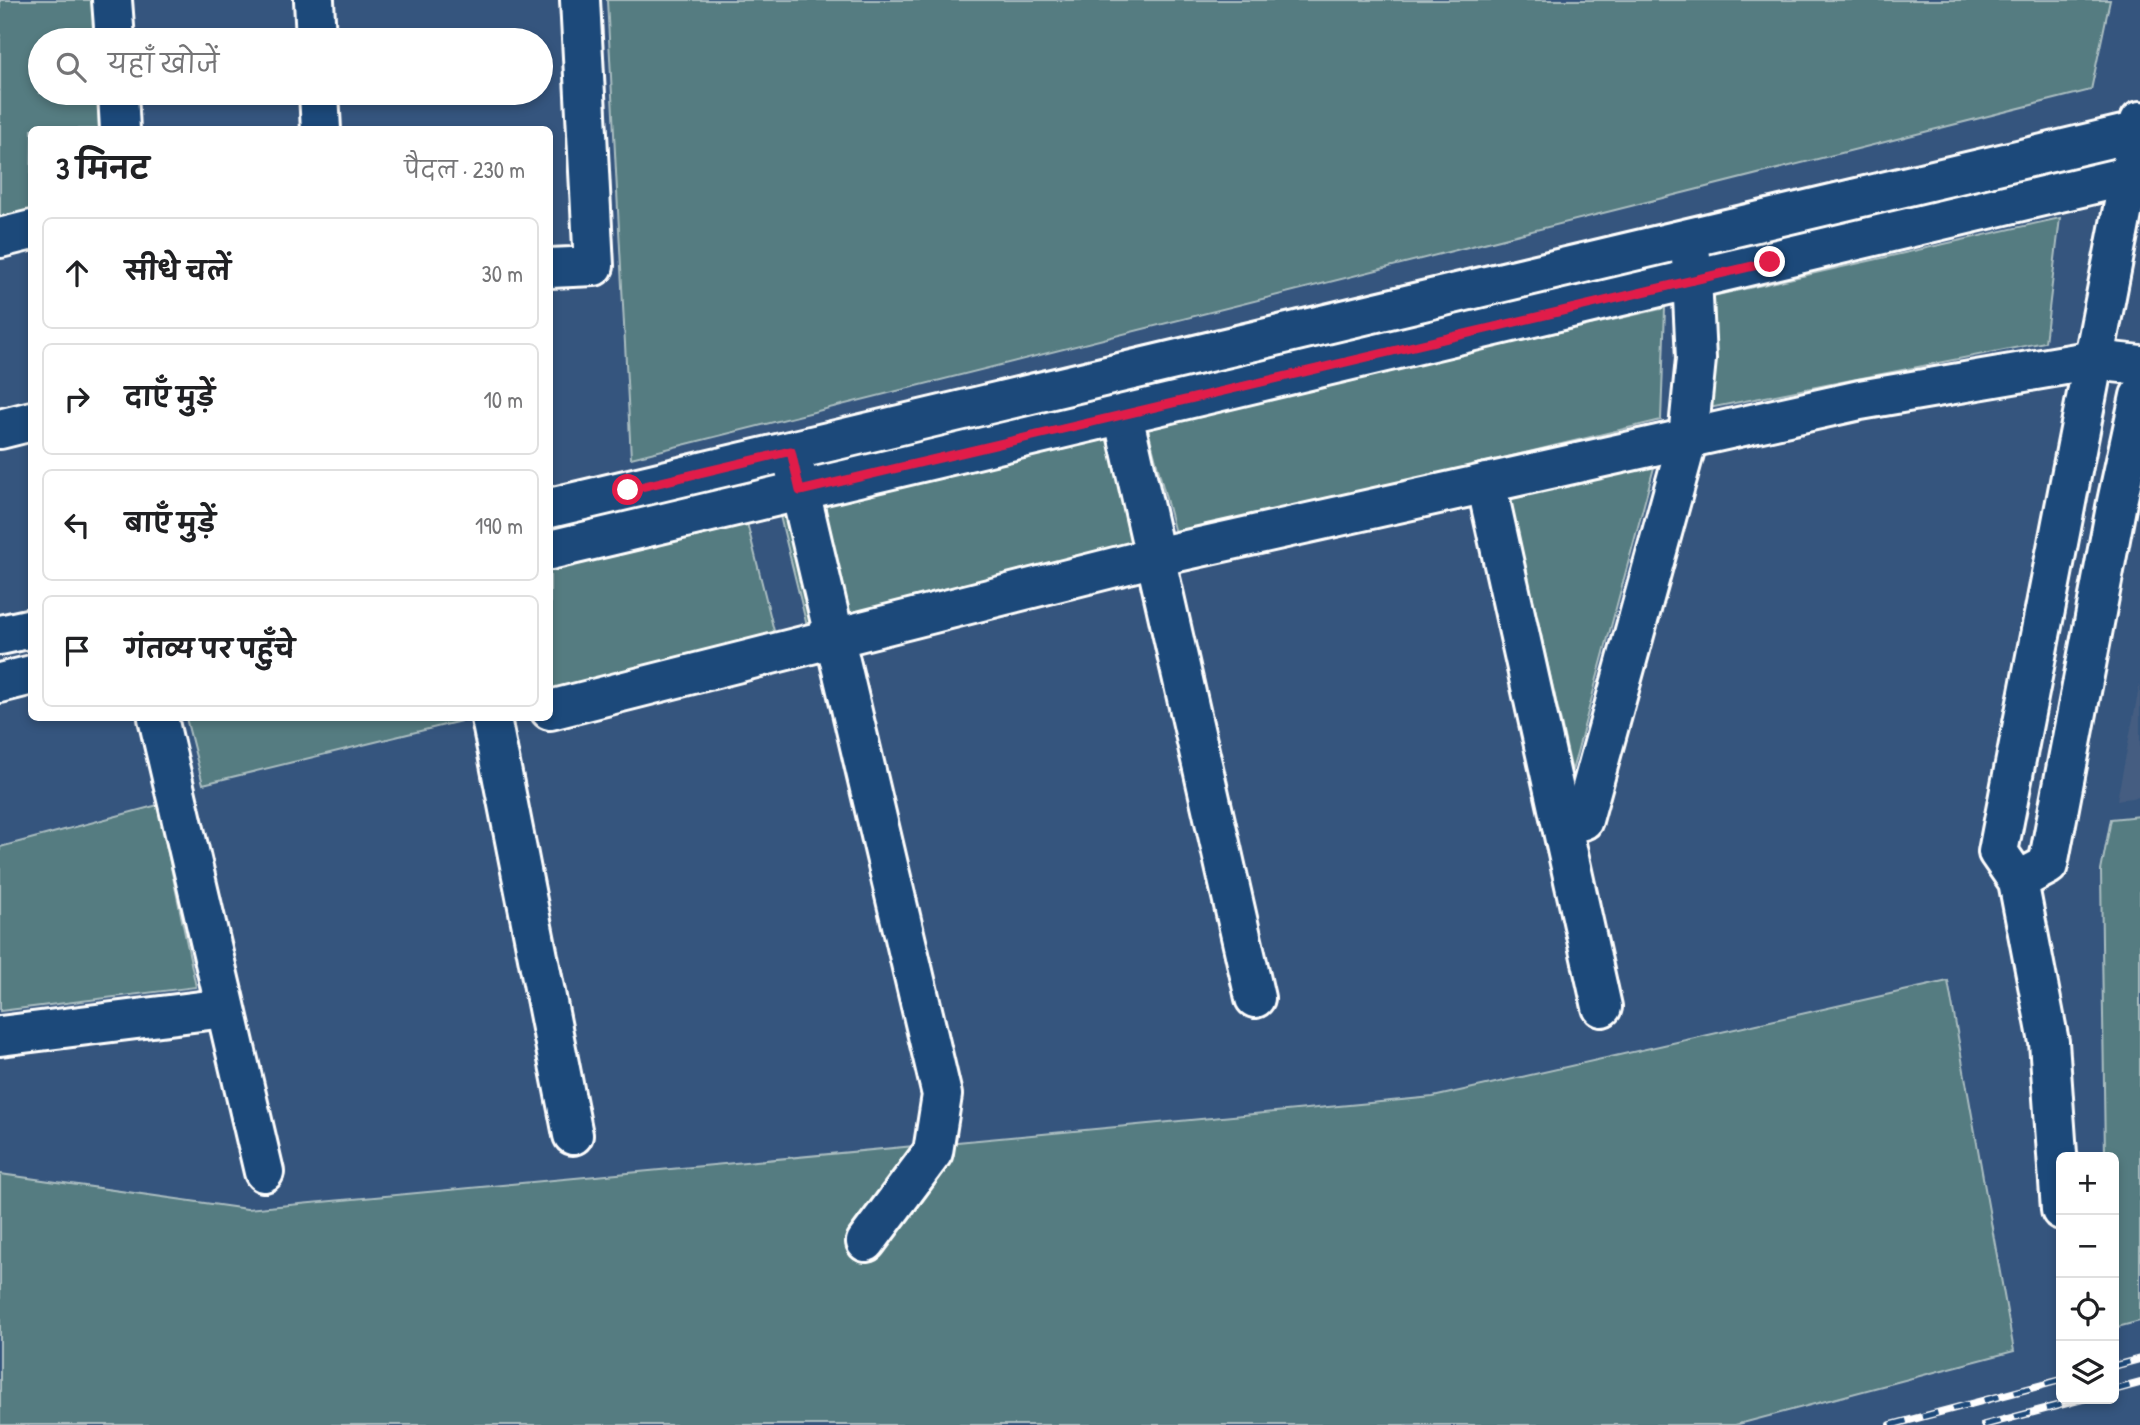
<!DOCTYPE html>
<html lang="hi">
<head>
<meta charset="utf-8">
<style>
	:root { --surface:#fff; --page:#f6f6f6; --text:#202124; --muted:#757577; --line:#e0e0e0 }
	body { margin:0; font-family:"Patrick Hand","Playpen Sans Deva",sans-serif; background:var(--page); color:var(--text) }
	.controls { position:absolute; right:21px; bottom:21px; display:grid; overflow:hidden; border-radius:10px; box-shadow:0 4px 10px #0003 }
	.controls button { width:63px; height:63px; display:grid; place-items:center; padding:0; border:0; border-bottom:2px solid var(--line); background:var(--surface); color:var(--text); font:35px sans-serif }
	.stop { position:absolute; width:21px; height:21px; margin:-16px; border:5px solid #e11d48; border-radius:50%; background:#fff }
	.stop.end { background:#e11d48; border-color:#fff; box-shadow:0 2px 7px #0008 }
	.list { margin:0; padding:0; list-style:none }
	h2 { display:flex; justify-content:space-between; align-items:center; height:91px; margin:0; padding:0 28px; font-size:30px }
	h2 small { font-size:23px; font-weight:400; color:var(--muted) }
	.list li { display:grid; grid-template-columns:46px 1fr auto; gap:21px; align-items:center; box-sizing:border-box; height:112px; margin:0 14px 14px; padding:0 14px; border:2px solid var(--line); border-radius:10px }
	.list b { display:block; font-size:26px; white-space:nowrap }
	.list em { font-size:23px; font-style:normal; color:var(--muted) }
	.icon { flex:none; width:38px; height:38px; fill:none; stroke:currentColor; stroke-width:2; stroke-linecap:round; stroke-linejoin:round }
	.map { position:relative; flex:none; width:2140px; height:1425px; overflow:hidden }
	.search { position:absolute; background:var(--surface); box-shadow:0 4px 10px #0003; left:28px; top:28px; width:525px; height:77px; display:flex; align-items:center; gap:18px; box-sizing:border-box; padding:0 24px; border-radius:38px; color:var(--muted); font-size:26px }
	.panel { position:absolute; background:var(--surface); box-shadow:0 4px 10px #0003; left:28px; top:126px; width:525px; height:595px; border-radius:10px }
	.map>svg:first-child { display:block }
	.built { fill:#445d81 }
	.green { fill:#547b81; stroke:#aabdc0; stroke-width:2 }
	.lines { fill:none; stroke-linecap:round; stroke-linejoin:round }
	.street-casing { stroke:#fff; stroke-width:44 }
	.secondary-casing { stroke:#fff; stroke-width:44 }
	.street { stroke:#1f4a7a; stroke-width:38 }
	.secondary { stroke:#1f4a7a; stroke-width:38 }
	.rail-casing { stroke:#fff; stroke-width:8 }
	.rail { stroke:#1f4a7a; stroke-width:5; stroke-dasharray:16; stroke-linecap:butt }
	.route { stroke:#e11d48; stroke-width:9 }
</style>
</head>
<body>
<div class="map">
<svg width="2140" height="1425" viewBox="0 0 2140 1425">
	<rect width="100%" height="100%" fill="#35557e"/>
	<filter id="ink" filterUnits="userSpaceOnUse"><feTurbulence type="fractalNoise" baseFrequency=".0143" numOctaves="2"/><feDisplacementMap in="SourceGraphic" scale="14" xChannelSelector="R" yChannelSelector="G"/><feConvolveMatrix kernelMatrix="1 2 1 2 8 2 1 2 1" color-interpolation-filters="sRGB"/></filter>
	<g filter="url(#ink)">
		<path class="built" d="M2140,683V797L2117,800Z"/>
		<g class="green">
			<path d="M0,0H95L98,40H40V93H101L104,129L32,130L31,210L0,219Z"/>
			<path d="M607,0H2110L2091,90L631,458Z"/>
			<path d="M2060,218L2045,342L1709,408L1713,296Z"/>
			<path d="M1665,308L1661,420L1176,537L1147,426Z"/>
			<path d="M1111,436L1138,546L807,626L780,516Z"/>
			<path d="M1656,460L1572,771L1510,499Z"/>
			<path d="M747,523L775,635L550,696V570Z"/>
			<path d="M186,718H460L461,721L203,784Z"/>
			<path d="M158,805L196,987L0,1011V847Z"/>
			<path d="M2140,816V1321L2114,1328V1157H2105L2101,871L2111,819Z"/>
			<path d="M1948,981L2014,1351L1735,1425H0V1174L247,1209L1433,1097Z"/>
		</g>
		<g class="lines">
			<defs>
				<g id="street">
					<path d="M112,0L115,40"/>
					<path d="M314,0L316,40"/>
					<path d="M118,93L120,130"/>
					<path d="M319,93L321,130"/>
					<path d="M0,238L32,230"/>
					<path d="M550,268L594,266L580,0"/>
					<path d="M1123,415L1255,998"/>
					<path d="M0,429L32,421"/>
					<path d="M794,465L942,1095L933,1152L866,1242"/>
					<path d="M1486,483L1602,1007"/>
					<path d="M550,508L2140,131"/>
					<path d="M550,550L2140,173"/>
					<path d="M0,635L32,628"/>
					<path d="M0,683L32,675"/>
					<path d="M550,710L1155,557L1860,400L2094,360L2140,365"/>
					<path d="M158,718L264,1172"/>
					<path d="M491,718L573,1135"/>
					<path d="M1562,826L1583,820L1688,438L1696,359L1691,257"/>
					<path d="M0,1036L225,1008"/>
				</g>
				<g id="secondary">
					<path d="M2018,881L2048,865L2117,502L2140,396"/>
					<path d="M2061,1210L2049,1042L2018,881L1998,852L2140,121"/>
				</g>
			</defs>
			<use href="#street" class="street-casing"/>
			<use href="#secondary" class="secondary-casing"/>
			<use href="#street" class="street"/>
			<use href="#secondary" class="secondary"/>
			<defs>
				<g id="rail">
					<path d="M2114,1366L2140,1359"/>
					<path d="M2114,1390L2140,1383"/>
					<path d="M1891,1425L2061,1380"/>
					<path d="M1984,1425L2083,1399"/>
				</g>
			</defs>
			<use href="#rail" class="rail-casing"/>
			<use href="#rail" class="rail"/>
		</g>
	</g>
	<g class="lines" filter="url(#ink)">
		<path class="route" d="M628,490L791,451L800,491L1770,262"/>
	</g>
</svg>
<div class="controls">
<button>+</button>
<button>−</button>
<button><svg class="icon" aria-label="locate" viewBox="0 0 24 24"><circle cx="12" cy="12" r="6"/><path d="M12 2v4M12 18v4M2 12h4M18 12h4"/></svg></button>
<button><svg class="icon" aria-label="layers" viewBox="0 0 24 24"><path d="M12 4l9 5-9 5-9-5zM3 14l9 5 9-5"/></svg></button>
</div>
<div class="stop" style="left:628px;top:490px"></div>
<div class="stop end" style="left:1770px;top:262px"></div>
<div class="search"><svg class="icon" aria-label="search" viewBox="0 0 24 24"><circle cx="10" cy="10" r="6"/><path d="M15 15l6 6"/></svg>यहाँ खोजें</div>
<section class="panel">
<h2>3 मिनट<small>पैदल · 230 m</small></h2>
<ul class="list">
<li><svg class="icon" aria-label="ahead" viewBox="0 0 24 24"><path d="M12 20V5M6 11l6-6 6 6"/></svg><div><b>सीधे चलें</b></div><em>30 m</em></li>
<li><svg class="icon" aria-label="right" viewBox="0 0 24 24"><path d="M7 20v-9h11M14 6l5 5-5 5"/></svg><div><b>दाएँ मुड़ें</b></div><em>10 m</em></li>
<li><svg class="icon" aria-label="left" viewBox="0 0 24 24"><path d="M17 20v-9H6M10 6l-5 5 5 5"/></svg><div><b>बाएँ मुड़ें</b></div><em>190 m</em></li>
<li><svg class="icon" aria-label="arrive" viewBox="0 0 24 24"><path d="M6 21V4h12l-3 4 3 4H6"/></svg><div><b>गंतव्य पर पहुँचे</b></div></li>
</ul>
</section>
</div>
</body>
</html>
